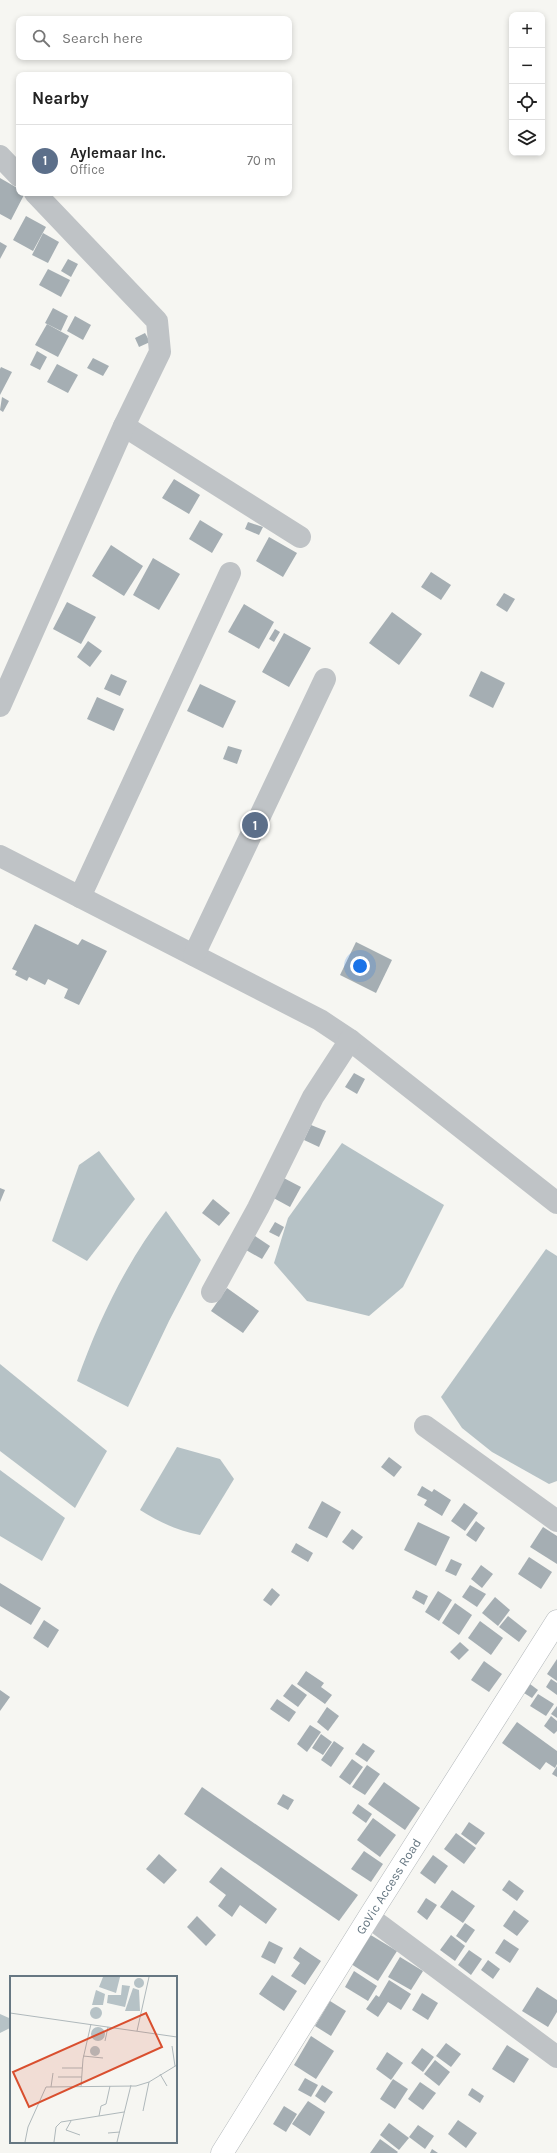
<!DOCTYPE html>
<html lang="en">
<head>
<meta charset="utf-8">
<style>
	:root { --surface:#fff; --page:#f6f6f6; --text:#222; --muted:#767676; --line:#e0e0e0; --accent:#d94f2f }
	body { margin:0; font-family:Karla,sans-serif; background:var(--page); color:var(--text) }
	.controls { position:absolute; right:12px; top:12px; display:grid; overflow:hidden; border-radius:8px; box-shadow:0 2px 6px #0003 }
	.controls button { width:36px; height:36px; display:grid; place-items:center; padding:0; border:0; border-bottom:1px solid var(--line); background:var(--surface); color:var(--text); font:20px sans-serif }
	.you { position:absolute; left:360px; top:966px; width:14px; height:14px; margin:-10px; border:3px solid #fff; border-radius:50%; background:#1a73e8; box-shadow:0 0 0 6px #1a73e833 }
	.badge { display:grid; place-items:center; width:26px; height:26px; border-radius:50%; background:var(--accent); color:#fff; font-size:13px; font-weight:700 }
	.pin { position:absolute; translate:-50% -50%; border:2px solid #fff; box-shadow:0 1px 4px #0006 }
	.list { margin:0; padding:0; list-style:none }
	h2 { display:flex; justify-content:space-between; align-items:center; height:52px; margin:0; padding:0 16px; font-size:17px }
	h2 small { font-size:13px; font-weight:400; color:var(--muted) }
	.list li { display:grid; grid-template-columns:26px 1fr auto; gap:12px; align-items:center; box-sizing:border-box; height:72px; padding:0 16px; border-top:1px solid var(--line) }
	.list b { display:block; font-size:15px; white-space:nowrap }
	.list p { margin:0; font-size:13px; white-space:nowrap; color:var(--muted) }
	.list em { font-size:13px; font-style:normal; color:var(--muted) }
	.icon { flex:none; width:22px; height:22px; fill:none; stroke:currentColor; stroke-width:2; stroke-linecap:round; stroke-linejoin:round }
	.map { position:relative; flex:none; width:557px; height:2153px; overflow:hidden }
	.search { position:absolute; background:var(--surface); box-shadow:0 2px 6px #0003; left:16px; top:16px; width:276px; height:44px; display:flex; align-items:center; gap:10px; box-sizing:border-box; padding:0 14px; border-radius:8px; color:var(--muted); font-size:15px }
	.panel { position:absolute; background:var(--surface); box-shadow:0 2px 6px #0003; left:16px; top:72px; width:276px; height:124px; border-radius:8px }
	.map>svg:first-child { display:block }
	.water { fill:#b6c2c6 }
	.building { fill:#a5aeb3 }
	.lines { fill:none; stroke-linecap:round; stroke-linejoin:round }
	.major-casing { stroke:#b2b7ba; stroke-width:23 }
	.minor { stroke:#bfc3c6; stroke-width:22 }
	.major { stroke:#fff; stroke-width:22 }
	.labels { text-anchor:middle; stroke-width:4; stroke-linejoin:round; paint-order:stroke }
	.street-label { font-size:13px; fill:#667782; stroke:#fff }
	.inset-road { fill:none; stroke:#afb8bb; stroke-width:1 }
	.view { fill:#d94f2f; fill-opacity:0.15; stroke:#d94f2f; stroke-width:2 }
	.inset-edge { fill:none; stroke:#667782; stroke-width:2 }
</style>
</head>
<body>
<div class="map">
<svg width="557" height="2153" viewBox="0 0 557 2153">
	<rect width="100%" height="100%" fill="#f6f6f2"/>
	<g class="water">
		<path d="M342,1143L444,1205L403,1287L369,1316L307,1301L274,1263L288,1218Z"/>
		<path d="M99,1151L135,1199L87,1261L52,1241L79,1165Z"/>
		<path d="M166,1211L201,1260L169,1321L128,1407L77,1381C98,1321 127,1261 166,1211Z"/>
		<path d="M546,1249L557,1256V1481L549,1484L492,1452L462,1428L441,1397Z"/>
		<path d="M0,1364L107,1451L75,1508L0,1451Z"/>
		<path d="M177,1447L220,1459L234,1479L200,1535C178,1531 159,1522 140,1510Z"/>
		<path d="M0,1470L65,1518L42,1561L0,1536Z"/>
		<path d="M0,2014L9,2018L10,2028L0,2033Z"/>
	</g>
	<g class="building">
		<path d="M0,178L19,189V193H25L11,220L0,214Z"/>
		<path d="M26,216L46,227L33,251L13,240Z"/>
		<path d="M43,233L59,242L48,263L32,255Z"/>
		<path d="M0,242L7,246L0,259Z"/>
		<path d="M68,259L78,264L71,277L61,271Z"/>
		<path d="M48,269L70,280L61,297L39,285Z"/>
		<path d="M53,308L68,316L61,331L45,323Z"/>
		<path d="M75,316L91,325L83,340L67,331Z"/>
		<path d="M47,324L69,336L58,357L35,345Z"/>
		<path d="M145,333L150,342L139,347L135,338Z"/>
		<path d="M37,351L47,357L40,370L30,365Z"/>
		<path d="M93,358L109,366L103,376L87,368Z"/>
		<path d="M57,364L78,375L68,393L47,382Z"/>
		<path d="M1,367L12,372L0,395V369Z"/>
		<path d="M2,397L9,401L3,412L0,410Z"/>
		<path d="M174,479L200,495L189,514L162,498Z"/>
		<path d="M200,520L223,534L212,553L189,539Z"/>
		<path d="M248,522L263,527L259,535L245,529Z"/>
		<path d="M269,537L297,553L283,577L256,561Z"/>
		<path d="M111,545L143,566L124,596L92,576Z"/>
		<path d="M153,558L180,574L159,610L133,595Z"/>
		<path d="M431,572L451,585L441,600L421,587Z"/>
		<path d="M504,593L515,599L507,612L496,605Z"/>
		<path d="M67,602L96,617L81,644L53,629Z"/>
		<path d="M244,604L274,622L259,649L228,632Z"/>
		<path d="M392,612L422,634L399,665L369,643Z"/>
		<path d="M275,629L280,632L274,642L269,639Z"/>
		<path d="M284,633L311,648L289,687L262,672Z"/>
		<path d="M88,641L102,651L90,667L77,657Z"/>
		<path d="M481,671L505,683L493,708L469,696Z"/>
		<path d="M111,674L127,681L120,696L104,689Z"/>
		<path d="M200,684L236,701L223,728L187,711Z"/>
		<path d="M97,697L124,709L114,731L87,719Z"/>
		<path d="M228,746L242,750L237,764L223,759Z"/>
		<path d="M35,924L78,945L82,939L107,951L79,1005L64,998L68,989L48,979L45,985L29,977L27,981L15,975L17,971L12,969Z"/>
		<path d="M356,942L392,960L376,993L340,975Z"/>
		<path d="M354,1073L365,1079L357,1094L345,1087Z"/>
		<path d="M311,1125L326,1131L319,1147L304,1140Z"/>
		<path d="M278,1175L301,1187L290,1207L268,1195Z"/>
		<path d="M0,1188L5,1190L0,1202Z"/>
		<path d="M213,1199L230,1213L219,1226L202,1213Z"/>
		<path d="M275,1222L284,1227L279,1237L269,1232Z"/>
		<path d="M255,1236L270,1246L262,1259L246,1250Z"/>
		<path d="M227,1288L259,1311L243,1333L211,1311Z"/>
		<path d="M389,1457L402,1467L394,1477L381,1467Z"/>
		<path d="M422,1486L432,1492L434,1489L451,1500L442,1516L424,1505L427,1500L417,1495Z"/>
		<path d="M322,1501L341,1512L327,1538L308,1528Z"/>
		<path d="M464,1503L478,1513L465,1531L451,1521Z"/>
		<path d="M476,1521L485,1528L476,1542L466,1535Z"/>
		<path d="M418,1522L450,1537L436,1566L404,1550Z"/>
		<path d="M543,1527L557,1536V1564L530,1547Z"/>
		<path d="M352,1529L363,1537L353,1550L342,1542Z"/>
		<path d="M296,1543L313,1553L308,1562L291,1552Z"/>
		<path d="M529,1557L552,1572L541,1589L518,1574Z"/>
		<path d="M451,1559L462,1564L456,1576L445,1571Z"/>
		<path d="M481,1565L493,1574L482,1588L471,1579Z"/>
		<path d="M0,1583L41,1608L31,1625L0,1606Z"/>
		<path d="M470,1585L486,1594L477,1607L462,1597Z"/>
		<path d="M272,1588L280,1595L271,1606L263,1600Z"/>
		<path d="M416,1590L428,1596L424,1605L412,1598Z"/>
		<path d="M438,1591L452,1600L439,1621L425,1612Z"/>
		<path d="M495,1597L510,1610L498,1626L482,1613Z"/>
		<path d="M455,1603L472,1615L459,1635L442,1623Z"/>
		<path d="M508,1616L527,1631L519,1642L499,1627Z"/>
		<path d="M44,1620L59,1630L48,1648L33,1638Z"/>
		<path d="M480,1621L503,1638L491,1655L468,1638Z"/>
		<path d="M460,1642L469,1650L459,1660L450,1652Z"/>
		<path d="M557,1659V1681L547,1674Z"/>
		<path d="M484,1661L502,1674L489,1692L471,1680Z"/>
		<path d="M306,1671L324,1683L321,1687L332,1695L325,1704L297,1684Z"/>
		<path d="M551,1679L557,1683V1695L546,1687Z"/>
		<path d="M292,1684L307,1695L298,1707L283,1696Z"/>
		<path d="M530,1684L538,1690L532,1698L524,1693Z"/>
		<path d="M0,1690L10,1697L0,1711Z"/>
		<path d="M538,1694L554,1704L546,1716L530,1706Z"/>
		<path d="M277,1699L296,1712L289,1722L270,1709Z"/>
		<path d="M557,1706V1718L551,1714Z"/>
		<path d="M327,1707L339,1716L328,1731L317,1722Z"/>
		<path d="M551,1716L557,1721V1731L554,1734L544,1726Z"/>
		<path d="M517,1722L557,1751V1764L555,1768L546,1762L540,1770L502,1743Z"/>
		<path d="M310,1725L321,1732L307,1752L297,1744Z"/>
		<path d="M321,1734L332,1742L323,1755L312,1748Z"/>
		<path d="M334,1741L344,1748L331,1767L321,1760Z"/>
		<path d="M363,1743L375,1751L367,1762L355,1754Z"/>
		<path d="M352,1759L363,1767L350,1785L339,1777Z"/>
		<path d="M367,1765L380,1774L365,1795L352,1787Z"/>
		<path d="M557,1766V1777L552,1774Z"/>
		<path d="M384,1782L420,1808L405,1830L368,1804Z"/>
		<path d="M202,1787L358,1895L339,1921L184,1814Z"/>
		<path d="M283,1794L294,1800L288,1810L277,1804Z"/>
		<path d="M358,1804L372,1814L366,1823L352,1813Z"/>
		<path d="M373,1818L396,1835L380,1857L357,1840Z"/>
		<path d="M469,1822L485,1833L476,1845L461,1834Z"/>
		<path d="M456,1833L476,1848L464,1864L444,1849Z"/>
		<path d="M364,1851L383,1864L371,1882L351,1869Z"/>
		<path d="M159,1854L177,1870L164,1884L146,1869Z"/>
		<path d="M433,1855L448,1866L435,1884L420,1873Z"/>
		<path d="M221,1867L277,1909L266,1924L240,1905L232,1917L218,1906L226,1895L209,1882Z"/>
		<path d="M509,1880L524,1891L517,1901L502,1890Z"/>
		<path d="M452,1890L475,1906L463,1923L440,1907Z"/>
		<path d="M426,1898L437,1905L427,1920L417,1912Z"/>
		<path d="M514,1910L529,1921L517,1936L503,1926Z"/>
		<path d="M197,1916L216,1935L206,1946L187,1927Z"/>
		<path d="M465,1923L475,1930L466,1943L456,1936Z"/>
		<path d="M369,1934L397,1951L378,1981L351,1964Z"/>
		<path d="M451,1935L465,1946L455,1961L440,1950Z"/>
		<path d="M504,1939L519,1949L510,1963L495,1953Z"/>
		<path d="M269,1941L283,1948L275,1964L261,1957Z"/>
		<path d="M300,1947L321,1961L305,1985L291,1976L300,1963L293,1958Z"/>
		<path d="M469,1950L482,1959L471,1975L458,1965Z"/>
		<path d="M400,1957L423,1971L411,1990L388,1977Z"/>
		<path d="M488,1960L500,1969L493,1979L481,1970Z"/>
		<path d="M354,1971L377,1986L368,2001L345,1987Z"/>
		<path d="M272,1975L297,1991L284,2011L259,1994Z"/>
		<path d="M389,1980L411,1994L401,2010L388,2002L378,2017L366,2009L376,1995L379,1997Z"/>
		<path d="M537,1987L557,2000V2012L548,2027L522,2011Z"/>
		<path d="M422,1993L438,2003L428,2020L412,2010Z"/>
		<path d="M330,2001L346,2011L331,2036L315,2026Z"/>
		<path d="M311,2036L334,2051L316,2079L294,2065Z"/>
		<path d="M446,2043L461,2054L451,2067L436,2056Z"/>
		<path d="M507,2045L529,2059L514,2083L492,2069Z"/>
		<path d="M422,2048L434,2057L423,2072L411,2063Z"/>
		<path d="M387,2052L403,2063L391,2080L376,2069Z"/>
		<path d="M435,2060L450,2072L439,2086L424,2074Z"/>
		<path d="M305,2078L318,2085L311,2097L298,2090Z"/>
		<path d="M393,2079L408,2089L395,2109L380,2099Z"/>
		<path d="M420,2082L436,2093L423,2110L408,2099Z"/>
		<path d="M322,2085L333,2092L325,2103L315,2096Z"/>
		<path d="M472,2088L484,2096L480,2103L468,2095Z"/>
		<path d="M308,2101L325,2112L310,2136L292,2124Z"/>
		<path d="M284,2106L297,2114L286,2132L273,2124Z"/>
		<path d="M458,2120L477,2133L466,2148L448,2134Z"/>
		<path d="M389,2123L409,2138L399,2150L380,2135Z"/>
		<path d="M418,2125L434,2136L425,2149L409,2137Z"/>
		<path d="M380,2139L398,2152L397,2153H370Z"/>
		<path d="M432,2149L438,2153H430Z"/>
	</g>
	<g class="lines">
		<defs>
			<path id="major" d="M222,2153L369,1917L557,1621"/>
		</defs>
		<use href="#major" class="major-casing"/>
		<g class="minor">
			<path d="M0,156L19,176"/>
			<path d="M124,426L300,537"/>
			<path d="M0,706L124,426L160,352L157,321L35,193"/>
			<path d="M0,856L320,1020L350,1040L557,1203"/>
			<path d="M80,897L230,573"/>
			<path d="M194,955L325,679"/>
			<path d="M212,1292L258,1208L313,1097L350,1040"/>
			<path d="M425,1426L557,1521"/>
			<path d="M369,1917L557,2057"/>
		</g>
		<use href="#major" class="major"/>
	</g>
	<g class="labels">
		<g class="street-label">
			<text transform="translate(388 1886) rotate(-58)" y="5">GoVic Access Road</text>
		</g>
	</g>
	<g transform="translate(10 1976)">
		<rect width="167" height="167" fill="#f6f6f2"/>
		<path d="M93,1H110L106,17L89,11ZM124 7a5 5 0 1 1 10 0a5 5 0 1 1-10 0ZM112,9L120,10L115,31L97,27L98,19H111ZM123,12L129,14L130,35H115ZM86,14L95,18L93,29H82ZM80 37a6 6 0 1 1 12 0a6 6 0 1 1-12 0ZM81 58a7 7 0 1 1 14 0a7 7 0 1 1-14 0ZM80 75a5 5 0 1 1 10 0a5 5 0 1 1-10 0Z" fill="#b6c2c6"/>
		<path class="inset-road" d="M0,37L167,61M127,55L139,1M95,65L98,51M162,70L165,90M73,80L93,82M52,92H72M150,98L157,110M48,101H72M41,111L43,97M71,111L73,83L81,48M133,135L139,106M89,140L91,130L96,128L100,110M61,145L56,154L70,159M98,157L110,156M15,166L18,151L36,111L126,110L139,106L167,89M44,166L46,151L51,146L114,136M107,166L121,109"/>
		<path class="view" d="M136,37L152,71L19,131L3,96Z"/>
		<rect width="167" height="167" class="inset-edge"/>
	</g>
</svg>
<div class="controls">
<button>+</button>
<button>−</button>
<button><svg class="icon" aria-label="locate" viewBox="0 0 24 24"><circle cx="12" cy="12" r="6"/><path d="M12 2v4M12 18v4M2 12h4M18 12h4"/></svg></button>
<button><svg class="icon" aria-label="layers" viewBox="0 0 24 24"><path d="M12 4l9 5-9 5-9-5zM3 14l9 5 9-5"/></svg></button>
</div>
<div class="you"></div>
<div class="pin badge" style="left:255px;top:825px;background:#5c6f8a">1</div>
<div class="search"><svg class="icon" aria-label="search" viewBox="0 0 24 24"><circle cx="10" cy="10" r="6"/><path d="M15 15l6 6"/></svg>Search here</div>
<section class="panel">
<h2>Nearby<small></small></h2>
<ul class="list">
<li><span class="badge" style="background:#5c6f8a">1</span><div><b>Aylemaar Inc.</b><p>Office</p></div><em>70 m</em></li>
</ul>
</section>
</div>
</body>
</html>
